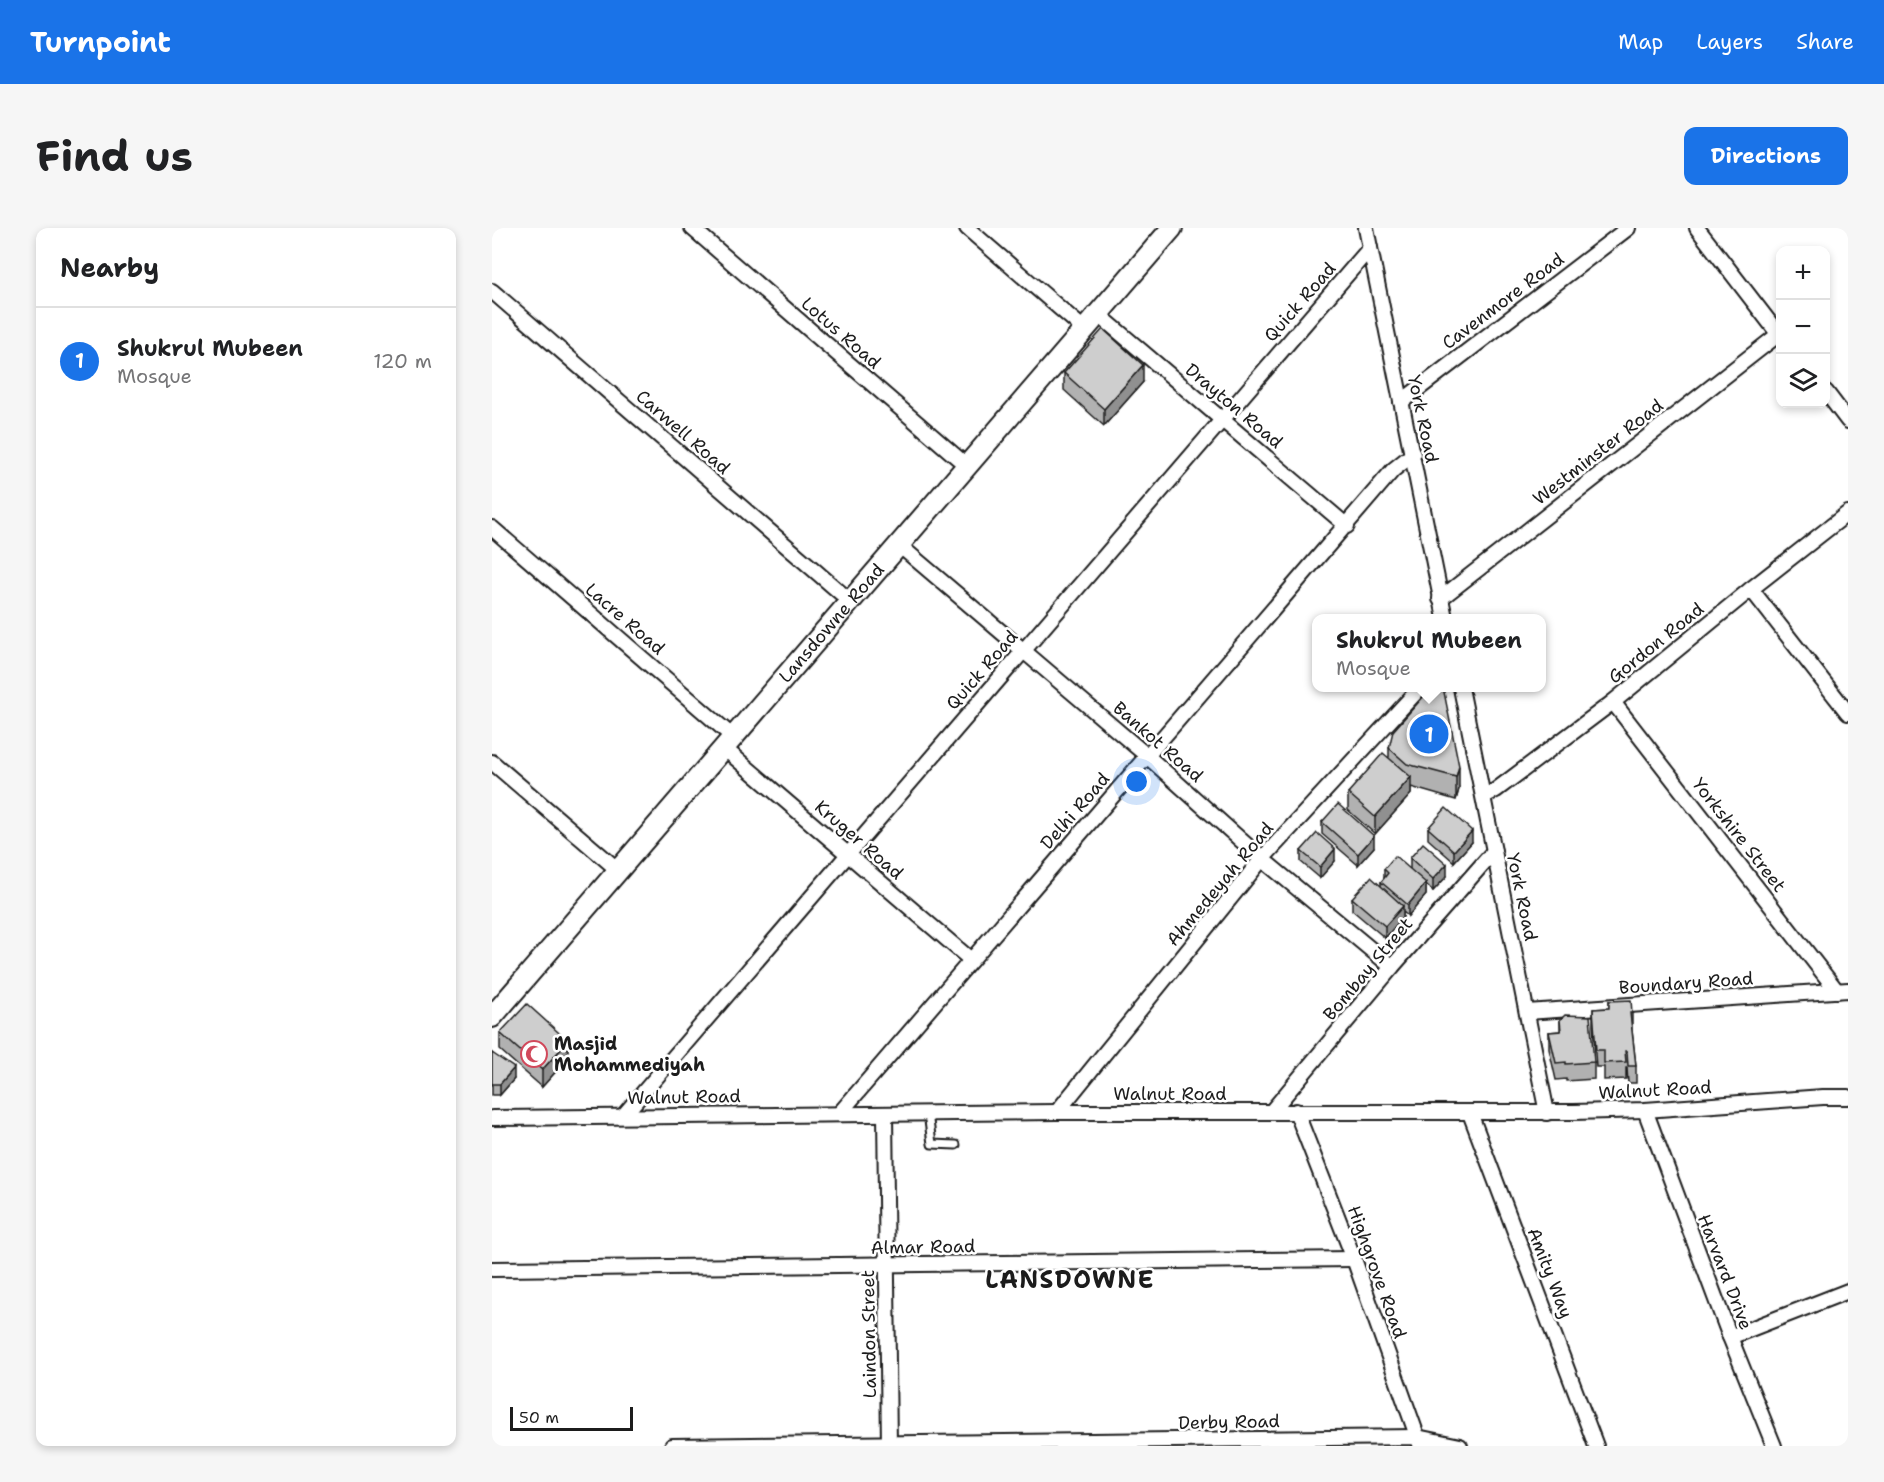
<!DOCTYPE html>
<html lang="en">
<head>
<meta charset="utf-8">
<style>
	:root { --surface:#fff; --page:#f6f6f6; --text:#202124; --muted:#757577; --line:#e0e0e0; --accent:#1a73e8 }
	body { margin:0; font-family:"Shantell Sans",sans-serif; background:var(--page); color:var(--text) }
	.controls { position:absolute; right:18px; top:18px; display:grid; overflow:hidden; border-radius:12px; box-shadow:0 3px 9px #0003 }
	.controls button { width:54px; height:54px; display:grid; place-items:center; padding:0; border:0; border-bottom:2px solid var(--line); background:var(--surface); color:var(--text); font:30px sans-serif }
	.scale { position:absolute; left:18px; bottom:15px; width:123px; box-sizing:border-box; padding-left:6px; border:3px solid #1c1c1c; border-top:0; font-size:16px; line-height:21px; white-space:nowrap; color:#1c1c1c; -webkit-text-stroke:4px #fff; paint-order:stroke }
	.you { position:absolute; left:645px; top:554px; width:21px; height:21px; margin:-15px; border:4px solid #fff; border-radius:50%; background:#1a73e8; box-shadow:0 0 0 9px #1a73e833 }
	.badge { display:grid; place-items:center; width:39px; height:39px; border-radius:50%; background:var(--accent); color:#fff; font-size:20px; font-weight:700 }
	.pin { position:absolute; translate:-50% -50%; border:3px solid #fff; box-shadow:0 2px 6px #0006 }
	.popup { position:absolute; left:820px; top:386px; width:234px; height:78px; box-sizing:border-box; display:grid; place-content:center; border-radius:12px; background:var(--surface); filter:drop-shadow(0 2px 4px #0005); font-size:20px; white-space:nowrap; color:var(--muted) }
	.popup b { font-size:22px; color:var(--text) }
	.popup::after { content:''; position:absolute; left:50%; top:100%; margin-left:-12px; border:12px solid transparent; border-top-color:var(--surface) }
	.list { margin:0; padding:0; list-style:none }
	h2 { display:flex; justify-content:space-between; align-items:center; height:78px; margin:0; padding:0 24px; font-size:26px }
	h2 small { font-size:20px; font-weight:400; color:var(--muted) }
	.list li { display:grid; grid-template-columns:39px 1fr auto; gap:18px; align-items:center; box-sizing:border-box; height:108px; padding:0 24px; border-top:2px solid var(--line) }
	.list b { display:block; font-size:22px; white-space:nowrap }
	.list p { margin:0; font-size:20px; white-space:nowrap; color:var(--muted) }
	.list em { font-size:20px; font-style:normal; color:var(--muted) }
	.icon { flex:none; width:33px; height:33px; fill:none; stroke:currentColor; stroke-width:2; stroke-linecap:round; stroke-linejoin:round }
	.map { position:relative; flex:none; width:1356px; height:1218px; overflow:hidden; border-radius:12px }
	header { display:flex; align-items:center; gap:36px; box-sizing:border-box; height:84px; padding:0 30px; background:var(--accent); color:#fff }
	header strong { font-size:28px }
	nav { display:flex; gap:33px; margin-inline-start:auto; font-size:21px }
	.intro { display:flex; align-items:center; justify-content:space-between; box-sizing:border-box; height:144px; padding:0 36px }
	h1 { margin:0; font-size:42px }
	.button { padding:15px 27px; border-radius:12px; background:var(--accent); color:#fff; font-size:21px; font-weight:700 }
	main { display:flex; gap:36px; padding:0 36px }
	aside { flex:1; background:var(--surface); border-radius:12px; box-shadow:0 3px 9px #0003 }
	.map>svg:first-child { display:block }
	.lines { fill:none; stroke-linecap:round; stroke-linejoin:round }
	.lane-casing { stroke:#1c1c1c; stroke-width:11 }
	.street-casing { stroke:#1c1c1c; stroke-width:18 }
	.secondary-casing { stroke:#1c1c1c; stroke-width:24 }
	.lane { stroke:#fff; stroke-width:7 }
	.street { stroke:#fff; stroke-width:14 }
	.secondary { stroke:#fff; stroke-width:20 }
	.wall { fill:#b1b1b1; stroke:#1c1c1c; stroke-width:1.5 }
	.shaded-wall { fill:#909090; stroke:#1c1c1c; stroke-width:1.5 }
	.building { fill:#cecece; stroke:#1c1c1c; stroke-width:1.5 }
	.labels { text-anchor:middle; stroke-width:5; stroke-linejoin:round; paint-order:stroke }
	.street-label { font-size:18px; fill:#1c1c1c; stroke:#fff }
	.poi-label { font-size:18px; font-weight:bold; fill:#1c1c1c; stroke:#fff; text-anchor:start }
	.district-label { font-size:24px; font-weight:bold; letter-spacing:1.5px; fill:#1c1c1c; stroke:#fff }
</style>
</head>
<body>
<header>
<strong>Turnpoint</strong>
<nav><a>Map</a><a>Layers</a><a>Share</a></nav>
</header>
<div class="intro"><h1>Find us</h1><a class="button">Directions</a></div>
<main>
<aside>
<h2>Nearby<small></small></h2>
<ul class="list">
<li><span class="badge">1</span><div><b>Shukrul Mubeen</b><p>Mosque</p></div><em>120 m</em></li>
</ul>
</aside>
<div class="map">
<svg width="1356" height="1218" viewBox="0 0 1356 1218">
	<rect width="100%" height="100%" fill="#fff"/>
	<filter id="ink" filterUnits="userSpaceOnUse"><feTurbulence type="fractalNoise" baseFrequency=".0167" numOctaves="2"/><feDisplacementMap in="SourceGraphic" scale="12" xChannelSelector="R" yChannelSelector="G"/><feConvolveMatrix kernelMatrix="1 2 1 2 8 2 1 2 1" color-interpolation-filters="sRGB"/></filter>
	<g filter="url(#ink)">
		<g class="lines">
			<defs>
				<path id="lane" d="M436,885L440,916L464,917"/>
				<g id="street">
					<path d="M200,0L475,238"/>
					<path d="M475,0L593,102"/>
					<path d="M874,0L953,390"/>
					<path d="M1205,0L1288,108"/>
					<path d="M0,63L358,373"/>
					<path d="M606,86L855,298"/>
					<path d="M1334,164L1356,193"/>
					<path d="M909,174L1136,0"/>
					<path d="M0,300L241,509"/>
					<path d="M407,317L654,527L770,631L900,739"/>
					<path d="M1259,361L1356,485"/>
					<path d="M948,371L1287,106"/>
					<path d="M969,460L1055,885"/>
					<path d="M1121,474L1345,763"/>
					<path d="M232,520L479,732"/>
					<path d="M0,534L126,642"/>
					<path d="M992,568L1004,562L1121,474L1259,361L1356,285"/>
					<path d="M1035,784L1356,762"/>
					<path d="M1153,882L1238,1109L1282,1218"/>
					<path d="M804,883L862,1031L928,1216"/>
					<path d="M565,884L770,631L928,460"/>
					<path d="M779,884L900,739L1002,623"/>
					<path d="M978,885L1104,1218"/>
					<path d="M347,886L901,242L921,226"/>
					<path d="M393,886L397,1218"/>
					<path d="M131,888L878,20"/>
					<path d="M0,890L565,884H1082L1153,882L1331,869H1356"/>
					<path d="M0,1041L862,1031"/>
					<path d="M1238,1109L1356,1063"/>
					<path d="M180,1218L925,1209L968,1218"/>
				</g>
				<g id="secondary">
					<path id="s1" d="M0,789L680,0"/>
				</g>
			</defs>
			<use href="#lane" class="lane-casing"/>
			<use href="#street" class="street-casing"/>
			<use href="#secondary" class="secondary-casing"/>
			<use href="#lane" class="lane"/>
			<use href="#street" class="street"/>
			<use href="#secondary" class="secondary"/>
		</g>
		<g class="wall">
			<path d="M572,145L651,154L612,198L572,162Z"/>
			<path d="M948,459L967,561L964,572L919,559V566L883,606L856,582V565L897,529V520Z"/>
			<path d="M830,594L882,619L866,637L830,606Z"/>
			<path d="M936,600L980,614L962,634L936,611Z"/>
			<path d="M809,623L843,633L828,650L809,634Z"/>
			<path d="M918,630L955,648L941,663L934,656V667L916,688L911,684V689L893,710L860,682V670L889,658V654L892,651V641H918Z"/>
			<path d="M1117,773L1140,785V802L1144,838V855H1136L1135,840H1134V851L1112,852V839H1104L1101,798V781L1117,780Z"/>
			<path d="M1068,792L1102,834V851L1074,853V851L1064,852L1057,821V804L1068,803Z"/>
			<path d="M8,805L76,830L50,859L8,822Z"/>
			<path d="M0,825L22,851L8,867H0Z"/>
		</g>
		<g class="shaded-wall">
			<path d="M651,137V154L612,198V181Z"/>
			<path d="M967,538V561L964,572V549Z"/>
			<path d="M919,549V566L883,606V589Z"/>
			<path d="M980,603V614L962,634V623Z"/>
			<path d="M882,608V619L866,637V626Z"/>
			<path d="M843,621V633L828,650V639Z"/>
			<path d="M955,636V648L941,663V651Z"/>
			<path d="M934,655V667L916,688V677Z"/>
			<path d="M911,678V689L893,710V698Z"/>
			<path d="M76,813V830L50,859V842Z"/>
			<path d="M22,840V851L8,867V856Z"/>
		</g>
		<g class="building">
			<path d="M611,101L651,137L612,181L572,145Z"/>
			<path d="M940,459H948L952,464L967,538L964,549L915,536L897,520L901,503Z"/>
			<path d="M891,525L919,549L883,589L856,565Z"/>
			<path d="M846,576L882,608L866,626L830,594Z"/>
			<path d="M954,580L980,603L962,623L936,600Z"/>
			<path d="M825,605L843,621L828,639L809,623Z"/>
			<path d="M931,615L955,636L941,651L918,630Z"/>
			<path d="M903,628L934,655L916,677L889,654L896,645L892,641Z"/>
			<path d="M879,649L911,678L893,698L860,670Z"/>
			<path d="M1139,772L1140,785H1138L1144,838H1136L1135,823H1133L1134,834L1112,835V822H1104L1101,781L1117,780V773Z"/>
			<path d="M35,776L76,813L50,842L8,805Z"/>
			<path d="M1073,787L1098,788L1102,834L1074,836V834L1064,835L1057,804L1069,803L1068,792Z"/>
			<path d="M0,825L22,840L8,856H0Z"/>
		</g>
	</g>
	<defs>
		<symbol id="mosque-ring" viewBox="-11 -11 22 22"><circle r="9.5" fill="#fff" stroke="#d1495b" stroke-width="1.5"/><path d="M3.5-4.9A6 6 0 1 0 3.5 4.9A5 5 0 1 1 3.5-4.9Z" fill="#d1495b"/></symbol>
	</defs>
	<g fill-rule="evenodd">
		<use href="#mosque-ring" x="27" y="811" width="30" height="30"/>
	</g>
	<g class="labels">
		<g class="street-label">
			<text transform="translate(1011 73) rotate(-37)" y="6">Cavenmore Road</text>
			<text transform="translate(808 74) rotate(-49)" y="6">Quick Road</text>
			<text transform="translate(349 105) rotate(41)" y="6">Lotus Road</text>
			<text transform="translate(742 178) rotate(40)" y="6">Drayton Road</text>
			<text transform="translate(931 191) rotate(78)" y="6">York Road</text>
			<text transform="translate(191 204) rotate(41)" y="6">Carwell Road</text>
			<text transform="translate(1106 224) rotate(-38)" y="6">Westminster Road</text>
			<text transform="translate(133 391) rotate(41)" y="6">Lacre Road</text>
			<text dy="6" stroke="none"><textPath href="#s1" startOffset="520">Lansdowne Road</textPath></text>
			<text transform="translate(1164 415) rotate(-39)" y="6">Gordon Road</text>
			<text transform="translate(490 442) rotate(-49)" y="6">Quick Road</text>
			<text transform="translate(666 514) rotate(41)" y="6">Bankot Road</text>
			<text transform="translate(583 583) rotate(-49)" y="6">Delhi Road</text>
			<text transform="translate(1247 607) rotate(52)" y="6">Yorkshire Street</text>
			<text transform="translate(367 612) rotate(41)" y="6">Kruger Road</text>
			<text transform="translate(728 656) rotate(-50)" y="6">Ahmedeyah Road</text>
			<text transform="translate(1030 669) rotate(78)" y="6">York Road</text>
			<text transform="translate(876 741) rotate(-50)" y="6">Bombay Street</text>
			<text transform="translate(1194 755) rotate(-4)" y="6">Boundary Road</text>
			<text transform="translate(1163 862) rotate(-3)" y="6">Walnut Road</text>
			<text x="678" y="872">Walnut Road</text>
			<text transform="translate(192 869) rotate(-1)" y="6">Walnut Road</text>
			<text transform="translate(431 1019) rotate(-1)" y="6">Almar Road</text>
			<text transform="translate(885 1044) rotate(70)" y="6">Highgrove Road</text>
			<text transform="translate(1233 1044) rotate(69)" y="6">Harvard Drive</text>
			<text transform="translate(1058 1045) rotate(69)" y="6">Amity Way</text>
			<text transform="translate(377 1106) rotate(-91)" y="6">Laindon Street</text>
			<text transform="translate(737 1194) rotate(-1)" y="6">Derby Road</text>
		</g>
		<g class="poi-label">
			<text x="62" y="822">Masjid<tspan x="62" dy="21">Mohammediyah</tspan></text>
		</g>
		<g class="district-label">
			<text x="578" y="1060">LANSDOWNE</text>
		</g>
	</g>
</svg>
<div class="controls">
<button>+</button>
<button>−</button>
<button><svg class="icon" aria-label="layers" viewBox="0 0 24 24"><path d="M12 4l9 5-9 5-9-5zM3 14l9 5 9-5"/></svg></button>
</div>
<div class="scale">50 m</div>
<div class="you"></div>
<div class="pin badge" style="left:937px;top:506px">1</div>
<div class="popup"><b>Shukrul Mubeen</b>Mosque</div>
</div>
</main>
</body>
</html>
